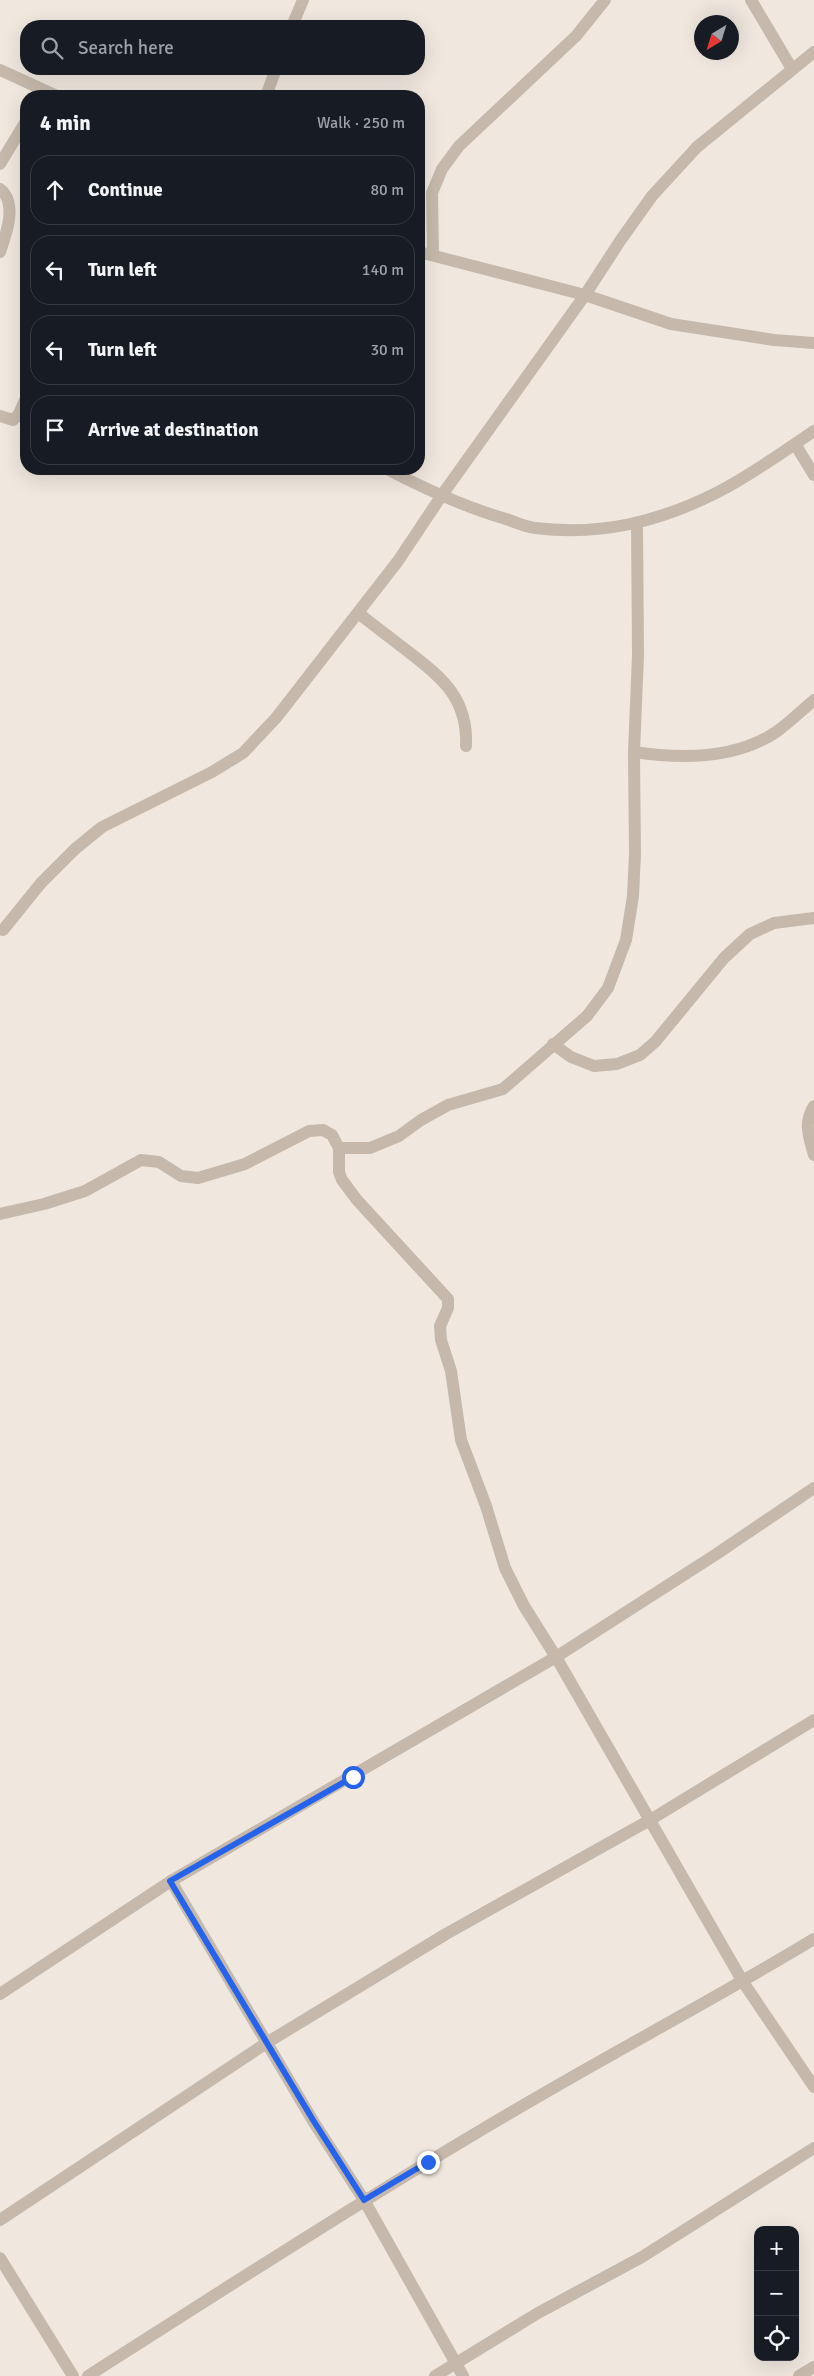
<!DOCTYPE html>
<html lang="en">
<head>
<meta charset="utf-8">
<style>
	:root { --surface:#171b24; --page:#242831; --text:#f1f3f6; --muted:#9ea1a6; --line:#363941 }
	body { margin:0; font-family:Signika,sans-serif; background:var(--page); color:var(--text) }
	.controls { position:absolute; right:15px; bottom:15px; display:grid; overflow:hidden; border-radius:10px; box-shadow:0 5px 20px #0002 }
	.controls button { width:45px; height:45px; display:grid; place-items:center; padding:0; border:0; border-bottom:1px solid var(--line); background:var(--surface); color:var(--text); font:25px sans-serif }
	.compass { position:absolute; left:694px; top:15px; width:45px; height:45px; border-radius:50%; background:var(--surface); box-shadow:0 5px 20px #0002; rotate:218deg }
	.stop { position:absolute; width:15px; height:15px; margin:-11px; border:4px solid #2563eb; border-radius:50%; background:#fff }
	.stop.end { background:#2563eb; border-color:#fff; box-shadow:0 1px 5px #0008 }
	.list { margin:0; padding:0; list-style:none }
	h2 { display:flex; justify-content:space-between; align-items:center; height:65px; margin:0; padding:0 20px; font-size:21px }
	h2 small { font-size:16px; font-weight:400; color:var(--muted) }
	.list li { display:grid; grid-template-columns:32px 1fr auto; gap:15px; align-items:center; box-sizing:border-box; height:70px; margin:0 10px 10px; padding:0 10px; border:1px solid var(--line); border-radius:20px }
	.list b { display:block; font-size:19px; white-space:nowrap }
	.list em { font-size:16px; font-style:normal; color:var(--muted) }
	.icon { flex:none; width:28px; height:28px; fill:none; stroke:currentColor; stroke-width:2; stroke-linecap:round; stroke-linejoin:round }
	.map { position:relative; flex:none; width:814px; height:2376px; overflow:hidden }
	.search { position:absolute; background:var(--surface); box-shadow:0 5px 20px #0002; left:20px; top:20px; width:405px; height:55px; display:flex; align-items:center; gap:12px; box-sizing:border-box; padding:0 18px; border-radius:20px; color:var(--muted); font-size:19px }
	.panel { position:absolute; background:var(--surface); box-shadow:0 5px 20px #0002; left:20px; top:90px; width:405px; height:385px; border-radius:20px }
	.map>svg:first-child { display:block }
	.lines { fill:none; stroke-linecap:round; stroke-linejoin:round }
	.street { stroke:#c6b9ac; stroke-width:12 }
	.route { stroke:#2563eb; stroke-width:6 }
</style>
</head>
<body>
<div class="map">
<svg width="814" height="2376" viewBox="0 0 814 2376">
	<rect width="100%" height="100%" fill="#f0e8df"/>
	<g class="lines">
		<g class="street">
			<path d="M751,0L792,69"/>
			<path d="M292,26L303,0"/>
			<path d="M0,70L57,96"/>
			<path d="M266,96L276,69"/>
			<path d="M0,164L26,121"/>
			<path d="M0,189C18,203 6,235 0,252"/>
			<path d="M419,252L585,295L671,324L774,340L814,343"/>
			<path d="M433,255L432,193L442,169L459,146L576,36L605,0"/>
			<path d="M0,416L13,420L19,414L26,398"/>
			<path d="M795,444L814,475"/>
			<path d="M387,469C425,489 465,507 506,519C515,522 525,527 535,528C601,536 659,522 718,492C751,475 783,452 814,431"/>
			<path d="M358,613C375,626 393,640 410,653C444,679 468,700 466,746"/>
			<path d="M634,752C680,759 736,759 776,732C789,723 802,710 814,700"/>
			<path d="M3,930L41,883L75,849L102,827L212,772L243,753L276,718L398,561L442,495L585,295L620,241L652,196L697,147L814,52"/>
			<path d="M553,1044L571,1057L594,1066L617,1064L640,1055L655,1042L724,958L750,934L774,923L814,918"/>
			<path d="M814,1106C803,1123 809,1137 814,1155"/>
			<path d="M339,1148H370L399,1136L421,1120L448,1105L503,1089L587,1016L608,988L626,940L633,896L635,854L634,752L638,655L637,524"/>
			<path d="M0,1214L44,1204L85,1191L141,1160L159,1162L181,1176L198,1178L245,1164L309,1131L323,1130L332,1135L339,1148V1172L342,1180L357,1200L448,1299V1308L440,1326L441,1340L451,1371L461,1440L486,1506L505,1568L524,1606L556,1657L743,1982L814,2087"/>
			<path d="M171,1881L313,2121L364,2200L463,2376"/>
			<path d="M0,1994L171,1881L556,1657L715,1555L814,1488"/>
			<path d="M0,2220L268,2042L446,1934L650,1820L814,1720"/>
			<path d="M0,2258L73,2376"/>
			<path d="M88,2376C232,2284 375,2192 522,2106C619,2049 718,1997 814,1939"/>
			<path d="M435,2376L538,2313L642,2257L814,2148"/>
			<path d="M799,2376L814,2367"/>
		</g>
	</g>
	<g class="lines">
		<path class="route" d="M353,1777L170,1881L313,2120L364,2200L428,2162"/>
	</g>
</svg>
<div class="controls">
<button>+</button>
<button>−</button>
<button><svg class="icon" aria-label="locate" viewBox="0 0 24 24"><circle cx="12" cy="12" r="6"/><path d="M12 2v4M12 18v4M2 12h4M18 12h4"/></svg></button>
</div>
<svg class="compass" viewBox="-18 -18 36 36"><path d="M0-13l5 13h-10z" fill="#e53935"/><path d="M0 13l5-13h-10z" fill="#9ea1a6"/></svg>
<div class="stop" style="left:353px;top:1777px"></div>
<div class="stop end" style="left:428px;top:2162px"></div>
<div class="search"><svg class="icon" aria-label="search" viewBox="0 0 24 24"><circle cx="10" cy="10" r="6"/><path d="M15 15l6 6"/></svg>Search here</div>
<section class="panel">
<h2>4 min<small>Walk · 250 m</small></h2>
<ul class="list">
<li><svg class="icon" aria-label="ahead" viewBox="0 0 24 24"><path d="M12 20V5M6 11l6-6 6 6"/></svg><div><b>Continue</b></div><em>80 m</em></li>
<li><svg class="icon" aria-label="left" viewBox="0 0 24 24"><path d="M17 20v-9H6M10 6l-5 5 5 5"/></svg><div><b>Turn left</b></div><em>140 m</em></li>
<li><svg class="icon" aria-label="left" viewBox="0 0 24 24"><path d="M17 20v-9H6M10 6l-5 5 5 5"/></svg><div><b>Turn left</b></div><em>30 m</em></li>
<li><svg class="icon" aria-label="arrive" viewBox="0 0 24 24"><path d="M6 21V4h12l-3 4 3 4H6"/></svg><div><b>Arrive at destination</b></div></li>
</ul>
</section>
</div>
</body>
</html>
